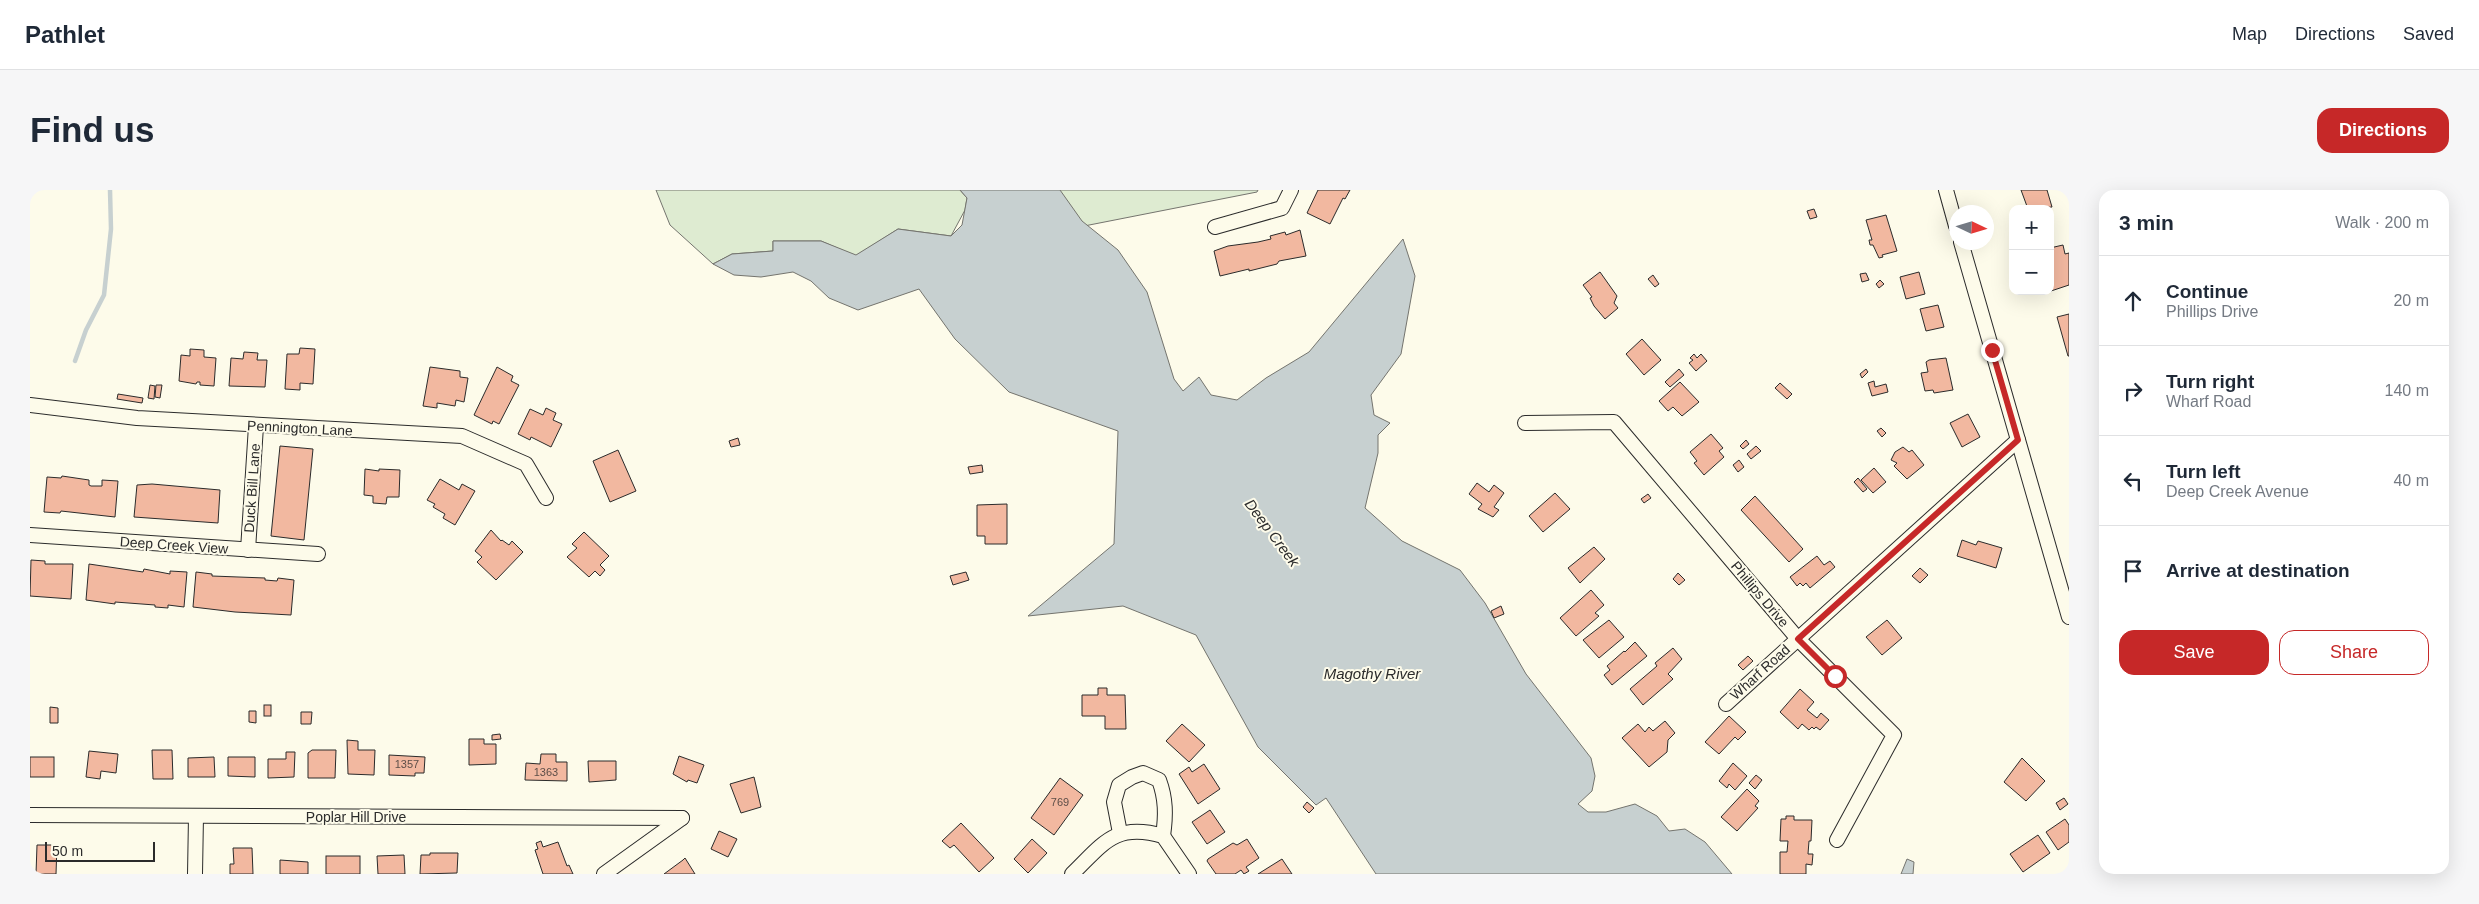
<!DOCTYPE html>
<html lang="en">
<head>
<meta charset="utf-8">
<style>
	:root { --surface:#fff; --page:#f6f6f7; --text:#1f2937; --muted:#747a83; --line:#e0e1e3; --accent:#c62828 }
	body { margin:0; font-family:Helvetica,sans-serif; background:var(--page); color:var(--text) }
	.controls { position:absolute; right:15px; top:15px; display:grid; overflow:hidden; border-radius:10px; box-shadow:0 5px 20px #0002 }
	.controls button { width:45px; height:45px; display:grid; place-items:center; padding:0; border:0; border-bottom:1px solid var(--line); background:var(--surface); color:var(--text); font:25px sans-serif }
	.compass { position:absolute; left:1919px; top:15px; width:45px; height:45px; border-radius:50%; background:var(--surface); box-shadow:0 5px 20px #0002; rotate:94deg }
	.scale { position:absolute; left:15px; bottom:12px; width:110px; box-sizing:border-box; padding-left:5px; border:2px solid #2b2b2b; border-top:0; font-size:14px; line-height:18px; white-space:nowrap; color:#2b2b2b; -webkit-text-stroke:4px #fdfbea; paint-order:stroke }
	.stop { position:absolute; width:15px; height:15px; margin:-11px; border:4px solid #c62828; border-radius:50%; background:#fff }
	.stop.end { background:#c62828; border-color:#fff; box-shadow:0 1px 5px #0008 }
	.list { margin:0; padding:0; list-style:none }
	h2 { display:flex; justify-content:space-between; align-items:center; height:65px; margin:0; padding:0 20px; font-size:21px }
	h2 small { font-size:16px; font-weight:400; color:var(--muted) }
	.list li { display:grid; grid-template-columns:32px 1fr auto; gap:15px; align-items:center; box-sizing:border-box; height:90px; padding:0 20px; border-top:1px solid var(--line) }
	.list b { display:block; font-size:19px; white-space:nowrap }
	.list p { margin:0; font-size:16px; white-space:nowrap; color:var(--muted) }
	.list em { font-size:16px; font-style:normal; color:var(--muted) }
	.actions { display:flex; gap:10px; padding:15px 20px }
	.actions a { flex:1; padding:11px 0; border:1px solid var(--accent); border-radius:15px; text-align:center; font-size:18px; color:var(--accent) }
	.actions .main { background:var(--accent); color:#fff }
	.icon { flex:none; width:28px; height:28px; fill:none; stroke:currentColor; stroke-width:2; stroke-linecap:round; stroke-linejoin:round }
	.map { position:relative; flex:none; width:2039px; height:684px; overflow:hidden; border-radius:15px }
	header { display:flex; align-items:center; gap:30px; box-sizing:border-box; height:70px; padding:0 25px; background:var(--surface); border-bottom:1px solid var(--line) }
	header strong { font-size:24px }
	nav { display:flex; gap:28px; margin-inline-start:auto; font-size:18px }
	.intro { display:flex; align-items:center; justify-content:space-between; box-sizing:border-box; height:120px; padding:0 30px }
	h1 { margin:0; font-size:35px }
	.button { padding:12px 22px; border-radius:15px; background:var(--accent); color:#fff; font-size:18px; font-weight:700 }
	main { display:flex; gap:30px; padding:0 30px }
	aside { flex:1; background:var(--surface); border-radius:15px; box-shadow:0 5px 20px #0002 }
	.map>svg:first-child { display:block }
	.green { fill:#deebd1; stroke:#74746e }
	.water { fill:#c7d0d0; stroke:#74746e }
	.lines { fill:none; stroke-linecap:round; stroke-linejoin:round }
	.stream { stroke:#c7d0d0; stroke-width:4.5 }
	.building { fill:#f2b8a0; stroke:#2b2b2b }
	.minor-casing { stroke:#2b2b2b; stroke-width:16 }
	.minor { stroke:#fdfbea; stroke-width:14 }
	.route { stroke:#c62828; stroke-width:6 }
	.labels { text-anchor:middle; stroke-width:4; stroke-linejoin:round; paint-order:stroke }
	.number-label { font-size:11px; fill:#5d4e48 }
	.street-label { font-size:14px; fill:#2b2b2b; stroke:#fdfbea }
	.water-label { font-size:15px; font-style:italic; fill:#2b2b2b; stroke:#fdfbea }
</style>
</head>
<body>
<header>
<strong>Pathlet</strong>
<nav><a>Map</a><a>Directions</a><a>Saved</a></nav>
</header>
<div class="intro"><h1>Find us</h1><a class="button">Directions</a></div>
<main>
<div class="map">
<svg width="2039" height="684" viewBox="0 0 2039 684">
	<rect width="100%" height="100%" fill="#fdfbea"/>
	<g class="green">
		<path d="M626,0H930L937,8L935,20L921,46L868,39L826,66L791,51H743V61L702,64L683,74L640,35Z"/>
		<path d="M1019,0H1228L1227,2L1044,38Z"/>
	</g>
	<g class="water">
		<path d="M930,0H1030L1052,31L1088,60L1117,102L1144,189L1153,201L1169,187L1181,205L1207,210L1236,188L1279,162L1373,49L1385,86L1371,164L1341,205L1344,225L1360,233L1348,245V263L1335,318L1372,351L1430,380L1455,413L1496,484L1561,568L1565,586L1562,601L1548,614L1558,622H1576L1605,614L1627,626L1639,641L1655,639L1675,652L1702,684H1346L1296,608L1286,615L1228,557L1166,445L1093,416L998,426L1084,354L1088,241L979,202L925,149L889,99L828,120L799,108L781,91L763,82L731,87L704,85L683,74L702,64L743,61V51H791L826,65L868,39L921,46L932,35L937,8Z"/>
		<path d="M1877,669L1884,672L1883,684H1871Z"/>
	</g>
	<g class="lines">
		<path class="stream" d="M45,171L56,140L74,105L81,39L80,0"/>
	</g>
	<g class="building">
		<path d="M1288,0H1320L1315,9L1313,8L1300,34L1277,23Z"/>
		<path d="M1991,0H2017L2022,17L1998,19Z"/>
		<path d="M1784,19L1787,27L1780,29L1777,21Z"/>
		<path d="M1856,25L1867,61L1852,65L1853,67L1849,68L1843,55H1840L1839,50H1842L1836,30Z"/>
		<path d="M1270,40L1276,66L1249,71L1247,74L1219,81V79L1190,86L1184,61L1198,56L1228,52L1241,49L1240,46L1255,42L1256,45Z"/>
		<path d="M2033,55L2035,64L2039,63V95L2021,101L2020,58Z"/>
		<path d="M1570,82L1587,106L1584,113L1588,118L1575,129L1564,116L1560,108L1562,107L1553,95Z"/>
		<path d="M1889,82L1895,104L1876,109L1870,87Z"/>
		<path d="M1836,83L1839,90L1832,92L1830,84Z"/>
		<path d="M1623,85L1629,94L1625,97L1618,89Z"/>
		<path d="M1850,90L1854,94L1849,98L1846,94Z"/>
		<path d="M1908,115L1914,137L1896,141L1890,119Z"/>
		<path d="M2039,124V166H2038L2027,127Z"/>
		<path d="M1612,149L1631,170L1614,185L1596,164Z"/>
		<path d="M270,158L285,159L283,194L270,193V200L255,199L257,164H269Z"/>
		<path d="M160,159L174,160V167L186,168L184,196L170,195V192H167L166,194L149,191L151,165L160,166Z"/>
		<path d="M214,162L228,163L227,170H237L235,197L199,196L201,168L213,169Z"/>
		<path d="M1664,164L1667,168L1671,164L1677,171L1666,181L1659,173L1663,170L1660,168Z"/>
		<path d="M1916,168L1923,200L1904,203L1903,200L1895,201L1891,183L1898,182L1896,172L1899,170Z"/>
		<path d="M400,177L430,181V187L438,188L434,212L426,210L425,216L407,213V218L393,216Z"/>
		<path d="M467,177L483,186L481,191L489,195L469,234L463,231L462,234L444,225Z"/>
		<path d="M1649,179L1654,185L1640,197L1635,192Z"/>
		<path d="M1836,179L1838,182L1832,188L1830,184Z"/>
		<path d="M1844,191L1845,197L1856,194L1858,202L1842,206L1838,193Z"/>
		<path d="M1650,192L1669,212L1652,226L1643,217L1638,221L1629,211Z"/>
		<path d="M1750,193L1762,204L1757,209L1745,198Z"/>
		<path d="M120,195L125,196L124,209L118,208Z"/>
		<path d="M126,195H132L130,208L125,207Z"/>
		<path d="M88,204L113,208L112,213L87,209Z"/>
		<path d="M516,218L526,223L523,230L532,234L521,257L501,247L500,250L488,244L500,219L513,225Z"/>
		<path d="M1938,224L1950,247L1932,257L1920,233Z"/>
		<path d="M1851,238L1856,243L1852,247L1847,241Z"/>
		<path d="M1681,244L1693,258L1689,261L1694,267L1674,285L1664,273L1667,271L1660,262Z"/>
		<path d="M708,248L710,255L701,257L699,251Z"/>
		<path d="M1716,250L1719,254L1713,259L1710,256Z"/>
		<path d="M250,256L283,259L274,350L241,346Z"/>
		<path d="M1726,256L1731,261L1721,269L1717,264Z"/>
		<path d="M1873,257L1879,262L1882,260L1894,275L1877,289L1864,276L1867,273L1861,270L1865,262Z"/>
		<path d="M588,260L606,301L580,312L563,271Z"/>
		<path d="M1709,270L1714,277L1708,282L1703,275Z"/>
		<path d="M952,275L953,282L940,284L938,277Z"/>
		<path d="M1844,278L1856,292L1843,303L1831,290Z"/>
		<path d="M335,279L349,281V279L370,280L369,307H357L356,314L343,313V306L334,305Z"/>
		<path d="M32,286L59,290V295L61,296H72V290L88,291L85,327L31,321L30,323L14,322L17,287L31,288Z"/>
		<path d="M1828,288L1837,299L1833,302L1824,292Z"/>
		<path d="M410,289L429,300L432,294L445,301L425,335L413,328L415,324L403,317L405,314L397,310Z"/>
		<path d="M1447,293L1459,302L1464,295L1474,303L1464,317L1469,320L1463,327L1448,319L1452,314L1439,304Z"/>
		<path d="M122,294L190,300L188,333L104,327L107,295Z"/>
		<path d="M1525,303L1540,319L1513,342L1499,326Z"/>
		<path d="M1618,304L1621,308L1614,313L1611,309Z"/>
		<path d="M1725,306L1773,359L1759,372L1711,320Z"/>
		<path d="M977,314V354H955V346H947V315Z"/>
		<path d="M461,340L471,351L472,350L479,355L482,351L493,362L466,390L447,372L452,367L445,361Z"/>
		<path d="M554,342L579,366L570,375L575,380L570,386L565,381L559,387L537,367L547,358L542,354Z"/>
		<path d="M1932,350L1946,355L1948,351L1972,358L1966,378L1927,366Z"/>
		<path d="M1564,357L1575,369L1550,393L1538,378Z"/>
		<path d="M1787,366L1794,375L1800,371L1805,377L1780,398L1776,393L1773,396L1770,393L1767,396L1760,387Z"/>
		<path d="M1,370L15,371V374H43L41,409L0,406Z"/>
		<path d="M59,374L113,382L114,379L140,384V381L157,382L154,417L138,415V418L125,417V415L85,412V414L56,410Z"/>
		<path d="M1890,378L1898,385L1890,393L1882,386Z"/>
		<path d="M166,382L182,384V386L235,388V390L247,391L248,388L264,390L261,425L205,422L163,417Z"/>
		<path d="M936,382L939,390L923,395L920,386Z"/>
		<path d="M1648,383L1655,390L1649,395L1643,389Z"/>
		<path d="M1561,400L1574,415L1565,423L1569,426L1546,446L1530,428Z"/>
		<path d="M1471,416L1474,424L1464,428L1461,421Z"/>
		<path d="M1579,430L1594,447L1569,468L1553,450Z"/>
		<path d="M1857,430L1872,448L1852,465L1836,447Z"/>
		<path d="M1605,452L1617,466L1582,495L1574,485L1580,480L1577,476L1594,461L1595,462Z"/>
		<path d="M1643,458L1652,469L1638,484L1643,489L1613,515L1600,499L1627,476L1625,473Z"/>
		<path d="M1718,466L1723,471L1713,480L1708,475Z"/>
		<path d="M1068,498H1077V505H1095L1096,539H1075V526H1052V505H1068Z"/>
		<path d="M1770,499L1784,512L1777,520L1787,528L1791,523L1799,530L1790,540L1786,537L1784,539L1782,537L1779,540L1772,534L1768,539L1750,522Z"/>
		<rect x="234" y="515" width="7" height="11"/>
		<path d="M20,517L28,518V533H20Z"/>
		<path d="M219,521H226V533L219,532Z"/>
		<path d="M271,522H282L281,534H271Z"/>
		<path d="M1699,526L1716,542L1708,550L1705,547L1689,564L1675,552Z"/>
		<path d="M1635,531L1645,543L1638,550L1637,562L1619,577L1592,548L1608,534L1615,542L1619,537L1623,541Z"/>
		<path d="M1152,534L1175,555L1159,572L1136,551Z"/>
		<path d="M470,544L471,549L462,550V545Z"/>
		<path d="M439,549H454V554H466V574L439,575Z"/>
		<path d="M317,550L328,551V560H345L344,585L318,584Z"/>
		<path d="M122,560H142L143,589H123Z"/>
		<path d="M282,560H306L305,588H278V563Z"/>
		<path d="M59,561L88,564L86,583L71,581L70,589L56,587Z"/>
		<path d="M256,562H265L264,587L238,588V569H256Z"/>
		<path d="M511,564H526V572H537V591L495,590L496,573L510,574Z"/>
		<path d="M359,565L395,567L394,583H385V586L359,585Z"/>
		<path d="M649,566L674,575L667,593L658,590L657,592L643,584Z"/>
		<rect x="0" y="567" width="24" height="20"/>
		<path d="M184,567L185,587H158V568Z"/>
		<path d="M198,567H225V587L198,586Z"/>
		<path d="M1992,568L2015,591L1996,611L1974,592Z"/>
		<path d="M558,571H586V590L559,592Z"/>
		<path d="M1703,573L1717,586L1705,600L1699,594L1697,598L1689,591Z"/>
		<path d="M1174,574L1190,599L1168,614L1149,584L1159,577L1162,582Z"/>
		<path d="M1726,585L1732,590L1725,599L1719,593Z"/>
		<path d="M724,587L731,617L711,623L700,594Z"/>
		<path d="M1030,588L1053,605L1024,645L1001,628Z"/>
		<path d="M1717,599L1729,611L1725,616L1728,618L1707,641L1691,627Z"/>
		<path d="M2034,608L2038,614L2030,620L2026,613Z"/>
		<path d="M1277,612L1284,618L1279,623L1273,617Z"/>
		<path d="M1180,620L1195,642L1177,654L1162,632Z"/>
		<path d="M1756,626H1764V630H1782L1781,651H1779L1778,664H1783L1782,675L1776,674V684H1750V662H1757L1758,651H1750L1751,629H1756Z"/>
		<path d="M2035,629L2039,635V652L2028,660L2016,642Z"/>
		<path d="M931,633L964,668L949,682L924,655L920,658L912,651Z"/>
		<path d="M689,641L707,649L698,667L681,659Z"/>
		<path d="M2008,645L2020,663L1993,682L1980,664Z"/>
		<path d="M1002,649L1017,663L998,683L984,669Z"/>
		<path d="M1217,649L1229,668L1216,677L1219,681L1214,684L1211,680L1205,684H1186L1177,671L1178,669L1203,653L1207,655Z"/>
		<path d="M511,651L513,657L528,652L537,676L539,675L543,684H513L505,660L508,659L506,653Z"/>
		<path d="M7,655H27L26,684H6Z"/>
		<path d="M203,658H222L223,684H200V674H204Z"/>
		<path d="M400,663H428L427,683L390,684L391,665H400Z"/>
		<path d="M374,665L375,684H348L347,666Z"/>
		<rect x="296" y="666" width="34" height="18"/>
		<path d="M655,668L665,684H634L653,670Z"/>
		<path d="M1252,669L1262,684H1228Z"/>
		<path d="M250,670L278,672V684H250Z"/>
	</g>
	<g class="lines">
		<defs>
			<g id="minor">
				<path d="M1916,0L1926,36"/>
				<path d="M1185,37L1252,18L1261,0"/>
				<path d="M1931,52L2039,427"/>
				<path d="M0,215L107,228L432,246L496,274L516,308"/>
				<path d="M1495,233L1584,232L1768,449L1864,545L1807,650"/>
				<path d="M0,345L288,364"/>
				<path d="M218,360L226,236"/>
				<path d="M1696,514L1988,250"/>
				<path d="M0,625L652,628"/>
				<path d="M1090,643L1084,612L1089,595L1102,587L1113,583L1129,590C1136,609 1136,625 1133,646"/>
				<path d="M165,684L166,626"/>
				<path d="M574,684L652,628"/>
				<path d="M1042,684C1073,654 1085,632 1133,646L1159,684"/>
			</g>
		</defs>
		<use href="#minor" class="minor-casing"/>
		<use href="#minor" class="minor"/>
	</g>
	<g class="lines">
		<path class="route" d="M1805,486L1768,449L1988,250L1962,160"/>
	</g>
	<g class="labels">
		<g class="number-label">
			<text x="377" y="578">1357</text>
			<text x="516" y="586">1363</text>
			<text x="1030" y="616">769</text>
		</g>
		<g class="street-label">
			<text transform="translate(270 238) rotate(3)" y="5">Pennington Lane</text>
			<text transform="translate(222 298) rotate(-86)" y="5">Duck Bill Lane</text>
			<text transform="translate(144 355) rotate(4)" y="5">Deep Creek View</text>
			<text transform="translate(1730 404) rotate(50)" y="5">Phillips Drive</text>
			<text transform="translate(1730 482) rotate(-42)" y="5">Wharf Road</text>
			<text x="326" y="632">Poplar Hill Drive</text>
		</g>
		<g class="water-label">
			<text transform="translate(1242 343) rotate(53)" y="5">Deep Creek</text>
			<text x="1342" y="489">Magothy River</text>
		</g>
	</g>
</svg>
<div class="controls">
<button>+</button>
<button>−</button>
</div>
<svg class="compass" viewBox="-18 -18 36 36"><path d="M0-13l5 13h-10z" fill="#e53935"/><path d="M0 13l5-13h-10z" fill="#747a83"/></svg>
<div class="scale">50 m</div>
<div class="stop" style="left:1805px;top:486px"></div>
<div class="stop end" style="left:1962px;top:160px"></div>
</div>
<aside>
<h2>3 min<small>Walk · 200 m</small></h2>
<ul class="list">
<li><svg class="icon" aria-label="ahead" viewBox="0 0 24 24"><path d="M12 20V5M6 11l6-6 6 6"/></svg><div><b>Continue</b><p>Phillips Drive</p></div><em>20 m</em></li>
<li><svg class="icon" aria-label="right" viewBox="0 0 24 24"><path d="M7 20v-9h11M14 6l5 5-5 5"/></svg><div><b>Turn right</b><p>Wharf Road</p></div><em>140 m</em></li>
<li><svg class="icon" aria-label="left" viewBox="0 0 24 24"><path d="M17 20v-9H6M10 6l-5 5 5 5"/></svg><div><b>Turn left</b><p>Deep Creek Avenue</p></div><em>40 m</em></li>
<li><svg class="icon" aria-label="arrive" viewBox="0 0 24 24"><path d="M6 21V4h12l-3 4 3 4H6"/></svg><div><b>Arrive at destination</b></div></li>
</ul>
<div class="actions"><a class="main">Save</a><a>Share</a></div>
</aside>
</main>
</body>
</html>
